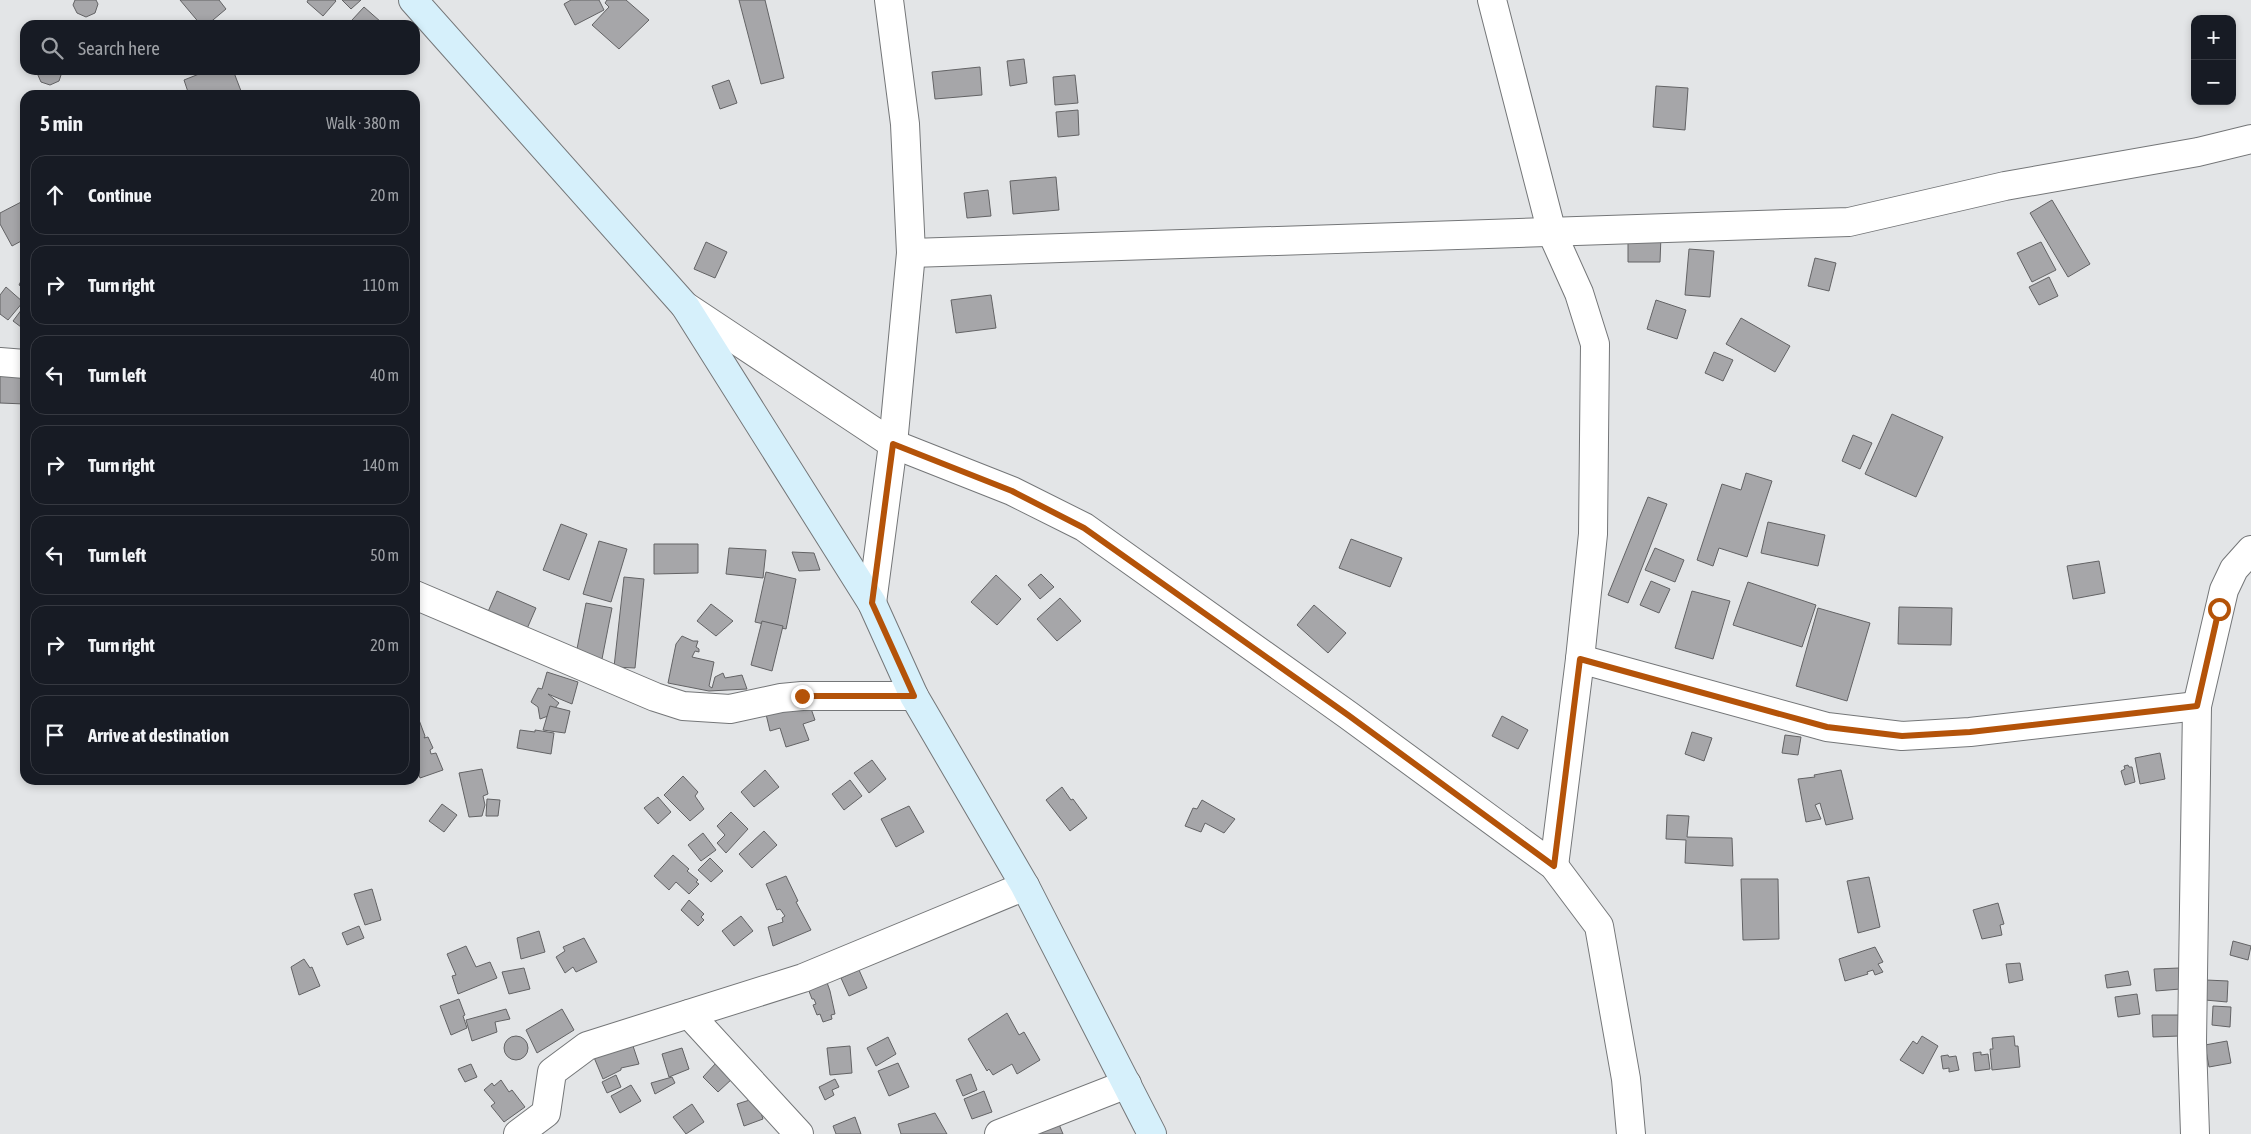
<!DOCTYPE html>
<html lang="en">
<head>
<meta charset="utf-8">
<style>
	:root { --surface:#171b24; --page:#20242c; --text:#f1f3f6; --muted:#9ea1a6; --line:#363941 }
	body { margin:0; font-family:"Asap Condensed",sans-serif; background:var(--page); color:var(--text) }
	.controls { position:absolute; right:15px; top:15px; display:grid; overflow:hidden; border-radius:10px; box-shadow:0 2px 8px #0003 }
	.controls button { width:45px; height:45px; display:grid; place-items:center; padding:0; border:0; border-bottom:1px solid var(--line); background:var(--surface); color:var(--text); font:25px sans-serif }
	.stop { position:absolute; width:15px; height:15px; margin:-11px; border:4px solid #b45309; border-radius:50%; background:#fff }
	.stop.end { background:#b45309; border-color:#fff; box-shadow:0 1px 5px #0008 }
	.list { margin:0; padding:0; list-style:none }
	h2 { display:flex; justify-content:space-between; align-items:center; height:65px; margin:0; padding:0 20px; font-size:21px }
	h2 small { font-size:16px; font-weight:400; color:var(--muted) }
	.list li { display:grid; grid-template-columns:32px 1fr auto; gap:15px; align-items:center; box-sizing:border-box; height:80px; margin:0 10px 10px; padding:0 10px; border:1px solid var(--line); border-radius:15px }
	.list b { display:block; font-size:19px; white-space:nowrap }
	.list em { font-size:16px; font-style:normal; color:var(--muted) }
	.icon { flex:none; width:28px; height:28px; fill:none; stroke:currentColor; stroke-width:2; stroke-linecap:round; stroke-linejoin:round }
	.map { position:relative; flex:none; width:2251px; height:1134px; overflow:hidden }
	.search { position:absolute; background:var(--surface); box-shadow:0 2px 8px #0003; left:20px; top:20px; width:400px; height:55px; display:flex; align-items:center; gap:12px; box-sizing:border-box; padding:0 18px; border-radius:15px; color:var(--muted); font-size:19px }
	.panel { position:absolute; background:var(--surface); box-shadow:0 2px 8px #0003; left:20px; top:90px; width:400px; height:695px; border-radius:15px }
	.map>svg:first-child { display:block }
	.building { fill:#a6a6a9; stroke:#636365 }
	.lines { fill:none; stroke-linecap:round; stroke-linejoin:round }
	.street-casing { stroke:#747678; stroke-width:30 }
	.secondary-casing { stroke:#747678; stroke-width:30 }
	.street { stroke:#fff; stroke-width:28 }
	.secondary { stroke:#d6f0fb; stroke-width:28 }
	.route { stroke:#b45309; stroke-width:6 }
</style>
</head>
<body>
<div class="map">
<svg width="2251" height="1134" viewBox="0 0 2251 1134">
	<rect width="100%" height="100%" fill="#e3e5e7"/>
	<g class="building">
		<path d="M75,0H96L98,4L95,13L86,17L77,13L73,5Z"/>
		<path d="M180,0H219L226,9L207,25H201Z"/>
		<path d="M308,0H335L336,1L323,16L307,2Z"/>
		<path d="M342,0H361L351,9Z"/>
		<path d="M571,0H599L604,10L575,25L564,4Z"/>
		<path d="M607,0H626L649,20L619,49L592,25L609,7L605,3Z"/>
		<path d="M739,0H765L784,78L761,84Z"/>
		<path d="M364,7L381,22L378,25H357L352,20Z"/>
		<path d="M1024,59L1027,83L1010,86L1007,61Z"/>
		<path d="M980,67L982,95L935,99L932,72Z"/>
		<path d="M38,70H61L62,72L59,81L50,85L41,82L37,73Z"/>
		<path d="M209,70H233L241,91L230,95H189L184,80Z"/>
		<path d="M1075,75L1078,103L1055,105L1053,77Z"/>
		<path d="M729,80L737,103L720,109L712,86Z"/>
		<path d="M1656,86L1688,88L1685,130L1653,127Z"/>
		<path d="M1078,110L1079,135L1058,137L1056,112Z"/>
		<path d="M1056,177L1059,210L1013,214L1010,181Z"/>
		<path d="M988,190L991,216L967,218L964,193Z"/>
		<path d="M25,200V239L12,246L0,224V213Z"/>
		<path d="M2052,200L2090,264L2068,277L2030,213Z"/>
		<path d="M1628,236H1661L1660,262H1628Z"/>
		<path d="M706,242L727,252L715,278L694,269Z"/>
		<path d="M2041,242L2056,270L2032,282L2017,253Z"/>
		<path d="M1689,249L1714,251L1710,297L1685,295Z"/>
		<path d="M1815,258L1836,263L1829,291L1808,286Z"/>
		<path d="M25,273V289L19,285Z"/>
		<path d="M2049,277L2058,296L2039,305L2029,287Z"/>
		<path d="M6,287L23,302L8,320L0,314V295Z"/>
		<path d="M991,295L996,328L956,333L951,300Z"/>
		<path d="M1656,300L1686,310L1677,339L1647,329Z"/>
		<path d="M25,305V330L13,321Z"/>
		<path d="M1741,318L1790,346L1775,372L1726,344Z"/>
		<path d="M1714,352L1733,360L1723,381L1705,373Z"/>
		<path d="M0,367L25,368V404L0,403Z"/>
		<path d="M1892,414L1943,437L1916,497L1865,474Z"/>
		<path d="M1853,435L1872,443L1860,469L1842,461Z"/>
		<path d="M1746,473L1772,481L1747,557L1719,548L1713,566L1697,560L1722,484L1741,490Z"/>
		<path d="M1648,497L1667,504L1628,603L1608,595Z"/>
		<path d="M1768,522L1825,535L1818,566L1761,553Z"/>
		<path d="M561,524L587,534L569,580L543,570Z"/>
		<path d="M1351,539L1402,558L1390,587L1339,568Z"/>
		<path d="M599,541L627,549L611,602L583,594Z"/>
		<path d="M654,544H698V573L654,574Z"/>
		<path d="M729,548L766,550L763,578L726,574Z"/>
		<path d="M1655,548L1684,560L1675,582L1645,570Z"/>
		<path d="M792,552L814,553L820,570L799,571Z"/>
		<path d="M2099,561L2105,593L2073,599L2067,566Z"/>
		<path d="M766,572L796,579L786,629L755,622Z"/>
		<path d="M1041,574L1054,587L1040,599L1028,585Z"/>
		<path d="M996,575L1021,599L997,625L971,602Z"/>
		<path d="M624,577L644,579L635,668L614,667Z"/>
		<path d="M1651,581L1670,589L1659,613L1640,605Z"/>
		<path d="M1748,582L1816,605L1802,647L1733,625Z"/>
		<path d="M497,591L536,608L526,631L487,614Z"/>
		<path d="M1692,591L1730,601L1713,659L1675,648Z"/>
		<path d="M1060,598L1081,621L1057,641L1037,619Z"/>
		<path d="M586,603L612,608L602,659L576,654Z"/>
		<path d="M711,604L733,621L716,636L697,621Z"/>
		<path d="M1314,605L1346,633L1328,653L1297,625Z"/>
		<path d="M1899,607L1952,608L1951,645L1898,644Z"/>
		<path d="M1818,608L1870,623L1847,701L1796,686Z"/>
		<path d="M762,621L783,626L772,671L751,665Z"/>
		<path d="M682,636L693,641H698L696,647L699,649V652L695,651L692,657L714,662L709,686L712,688L715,677L723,673L725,678L742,675L747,689L709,691L668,683L676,644Z"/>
		<path d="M547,672L578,682L572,704L548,694L559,703L555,708L556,713L540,719L538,707L531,702L538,688L542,689Z"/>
		<path d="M808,700L815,720L803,724L809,740L786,747L780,728L770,731L765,710Z"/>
		<path d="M550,706L570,711L565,733L543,730Z"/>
		<path d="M1502,716L1528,730L1518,749L1492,736Z"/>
		<path d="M419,720L425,736L424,738L428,737L433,748L430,750L431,754L436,753L443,770L420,778L415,763V721Z"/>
		<path d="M520,730L535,732V730L554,733L551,754L517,748Z"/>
		<path d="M1692,732L1712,738L1704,761L1685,754Z"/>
		<path d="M1785,735L1801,737L1798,755L1782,753Z"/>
		<path d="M2160,753L2165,779L2140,784L2135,758Z"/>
		<path d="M872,760L886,779L869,793L854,773Z"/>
		<path d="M2128,765L2129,767H2132L2135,782L2125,785L2121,771L2125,769L2124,766Z"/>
		<path d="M482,769L488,794L483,796L485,805L482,816L469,817L459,773Z"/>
		<path d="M765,770L779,787L754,807L741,792Z"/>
		<path d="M1841,770L1853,819L1826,825L1820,803L1815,805L1821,819L1806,822L1798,779L1815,777L1814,775Z"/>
		<path d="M683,776L698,792L695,796L704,809L690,821L664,795Z"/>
		<path d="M850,780L862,796L844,810L832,794Z"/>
		<path d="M1062,787L1071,800L1073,799L1087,818L1070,831L1046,800Z"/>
		<path d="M658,797L671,812L658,824L644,808Z"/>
		<path d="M487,799L500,800L498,816H486Z"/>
		<path d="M1202,800L1235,819L1224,833L1205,823L1201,832L1185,826L1193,808L1197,809Z"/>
		<path d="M442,804L457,815L444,832L429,821Z"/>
		<path d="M909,806L924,832L896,847L881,819Z"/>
		<path d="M731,812L748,829L726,853L717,843L725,835L717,826Z"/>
		<path d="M1667,815L1689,816L1687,837L1732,838L1733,866L1685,863L1686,840L1666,839Z"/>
		<path d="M764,831L777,845L752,868L739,854Z"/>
		<path d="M703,833L716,850L701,861L688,845Z"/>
		<path d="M673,855L689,869L687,871L698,880L696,882L699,884L689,894L676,882L669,890L654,876Z"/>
		<path d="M710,858L723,871L711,882L698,870Z"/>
		<path d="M786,876L798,901L796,902L811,930L773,946L768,927L783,922L782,918L785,916L780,909L777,910L766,884Z"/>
		<path d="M1869,877L1880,927L1858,933L1847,881Z"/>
		<path d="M1741,879H1778L1779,939L1743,940Z"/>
		<path d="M372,889L381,920L365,925L354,894Z"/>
		<path d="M689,900L704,914L701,917L704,920L698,926L681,910Z"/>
		<path d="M1998,903L2004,924L2000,925L2002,935L1982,939L1973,910Z"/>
		<path d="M741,916L753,931L734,946L722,931Z"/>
		<path d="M359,926L364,938L347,945L342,933Z"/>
		<path d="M539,931L545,952L521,959L517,938Z"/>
		<path d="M584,938L597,962L576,972L573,967L565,973L556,957L565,951L563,947Z"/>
		<path d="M2233,941L2251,946L2248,960L2230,955Z"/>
		<path d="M466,946L476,967L490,962L497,978L458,994L452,976L456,975L447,954Z"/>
		<path d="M1875,947L1883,962L1878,964L1883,972L1875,975L1873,970L1867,972L1868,974L1845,981L1839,959Z"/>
		<path d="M304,959L310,968L312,967L320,986L299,995L291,967Z"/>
		<path d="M2020,963L2023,980L2009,983L2006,964Z"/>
		<path d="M524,968L530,989L509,994L502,972Z"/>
		<path d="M2179,968L2180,989L2156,991L2154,969Z"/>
		<path d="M859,970L867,988L849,996L841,978Z"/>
		<path d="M823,971L830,991L835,1014L831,1015L832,1019L823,1022L820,1014L817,1015L813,1005L816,1004L814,999H812L804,978Z"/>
		<path d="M2128,971L2131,985L2107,988L2105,975Z"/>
		<path d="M2206,980L2228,981L2227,1002L2205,1000Z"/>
		<path d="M2137,994L2140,1014L2118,1017L2115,997Z"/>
		<path d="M459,999L465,1015L463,1016L467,1028L451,1035L440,1006Z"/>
		<path d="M2213,1006L2231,1007L2230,1027L2212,1025Z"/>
		<path d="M506,1009L510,1019L495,1022L497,1032L472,1041L466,1020Z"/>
		<path d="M562,1009L574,1030L537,1053L526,1030Z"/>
		<path d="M1007,1013L1019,1035L1024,1032L1040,1060L1017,1074L1012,1064L993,1075L989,1069L987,1071L968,1039Z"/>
		<path d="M2152,1015H2179V1036L2153,1037Z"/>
		<path d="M1922,1036L1938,1046L1923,1074L1900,1060L1913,1041L1917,1044Z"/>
		<path d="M2014,1036L2015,1046H2018L2020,1067L1992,1070L1990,1049H1993L1992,1038Z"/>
		<circle cx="516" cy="1048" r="12"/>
		<path d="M888,1037L896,1054L876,1066L867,1048Z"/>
		<path d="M2227,1041L2231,1063L2209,1067L2205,1045Z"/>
		<path d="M632,1043L639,1064L621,1068V1070L603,1079L593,1055Z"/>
		<path d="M850,1046L852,1073L830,1075L827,1048Z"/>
		<path d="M682,1048L689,1069L669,1077L662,1054Z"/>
		<path d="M1981,1052V1055L1988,1054L1990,1069L1975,1071L1973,1053Z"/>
		<path d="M1948,1055L1949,1057L1956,1056L1959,1070L1949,1072V1068L1943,1069L1941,1056Z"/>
		<path d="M717,1062L733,1078L718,1092L703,1077Z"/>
		<path d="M898,1063L909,1087L889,1096L878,1071Z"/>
		<path d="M471,1064L477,1077L465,1082L458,1069Z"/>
		<path d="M971,1074L977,1090L963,1096L956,1080Z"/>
		<path d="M616,1075L621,1087L607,1093L602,1082Z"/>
		<path d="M672,1077L675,1083L655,1094L651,1083Z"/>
		<path d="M835,1079L839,1087L832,1090L834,1095L825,1100L819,1087Z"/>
		<path d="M501,1080L509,1092L512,1090L525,1107L504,1122L491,1106L495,1103L484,1090L492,1083L494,1086Z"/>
		<path d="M631,1085L641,1101L620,1113L611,1096Z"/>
		<path d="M984,1091L992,1112L972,1119L964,1099Z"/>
		<path d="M756,1098L763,1119L744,1126L737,1104Z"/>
		<path d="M692,1104L704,1122L686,1134L673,1117Z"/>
		<path d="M935,1113L947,1134H901L898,1124Z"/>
		<path d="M855,1117L861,1134H836L833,1126Z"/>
		<path d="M1056,1117L1063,1134H1037L1034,1127Z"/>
	</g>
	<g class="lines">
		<defs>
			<g id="street">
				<path d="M1492,0L1552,233L1579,293L1595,344L1593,534L1580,659L1554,866"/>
				<path d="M911,253L1849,222L2005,186L2198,152L2251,139"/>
				<path d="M685,306L893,444L1012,491L1084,527L1348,715L1554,866L1599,926L1626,1079L1631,1134"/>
				<path d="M0,362L25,364"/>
				<path d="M415,595L655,697L683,706L730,709L781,698L802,696H914"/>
				<path d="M872,603L893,444L911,253L905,124L889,0"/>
				<path d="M1580,659L1827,727L1902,736L1970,732L2197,706"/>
				<path d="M689,1014L799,1134"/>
				<path d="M518,1134L546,1113L552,1072L587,1046L803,978L1025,886"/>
				<path d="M999,1134L1127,1084"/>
				<path d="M2195,1134L2192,1042L2197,706L2224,590L2234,569L2251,550"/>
			</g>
			<path id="secondary" d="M413,0L685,306L872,603L914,696L1025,886L1152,1134"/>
		</defs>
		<use href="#street" class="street-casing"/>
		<use href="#secondary" class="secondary-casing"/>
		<use href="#street" class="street"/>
		<use href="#secondary" class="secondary"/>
	</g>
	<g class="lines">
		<path class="route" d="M802,696H914L872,603L893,444L1012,491L1084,528L1348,715L1554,866L1580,659L1827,727L1902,736L1970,732L2197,706L2219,609"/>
	</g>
</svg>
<div class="controls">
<button>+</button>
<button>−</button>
</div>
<div class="stop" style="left:2219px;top:609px"></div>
<div class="stop end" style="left:802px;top:696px"></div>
<div class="search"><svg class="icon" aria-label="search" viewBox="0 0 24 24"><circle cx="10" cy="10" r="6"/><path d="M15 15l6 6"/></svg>Search here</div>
<section class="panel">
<h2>5 min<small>Walk · 380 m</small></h2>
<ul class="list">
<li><svg class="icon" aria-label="ahead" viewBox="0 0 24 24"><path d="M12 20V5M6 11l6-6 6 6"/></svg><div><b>Continue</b></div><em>20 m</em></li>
<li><svg class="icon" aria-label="right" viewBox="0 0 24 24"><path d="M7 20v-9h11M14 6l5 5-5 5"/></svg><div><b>Turn right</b></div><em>110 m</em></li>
<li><svg class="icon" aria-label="left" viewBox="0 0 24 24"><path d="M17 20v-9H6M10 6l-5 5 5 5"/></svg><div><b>Turn left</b></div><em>40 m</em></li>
<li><svg class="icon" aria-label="right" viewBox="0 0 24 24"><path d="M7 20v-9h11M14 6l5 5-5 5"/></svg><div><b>Turn right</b></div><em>140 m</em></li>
<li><svg class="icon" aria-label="left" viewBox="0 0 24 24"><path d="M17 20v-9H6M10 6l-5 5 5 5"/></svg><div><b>Turn left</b></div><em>50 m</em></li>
<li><svg class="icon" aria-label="right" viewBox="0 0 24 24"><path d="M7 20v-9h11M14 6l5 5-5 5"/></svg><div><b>Turn right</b></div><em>20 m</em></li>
<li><svg class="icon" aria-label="arrive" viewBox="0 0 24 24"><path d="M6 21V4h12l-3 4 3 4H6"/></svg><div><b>Arrive at destination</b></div></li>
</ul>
</section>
</div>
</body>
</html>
